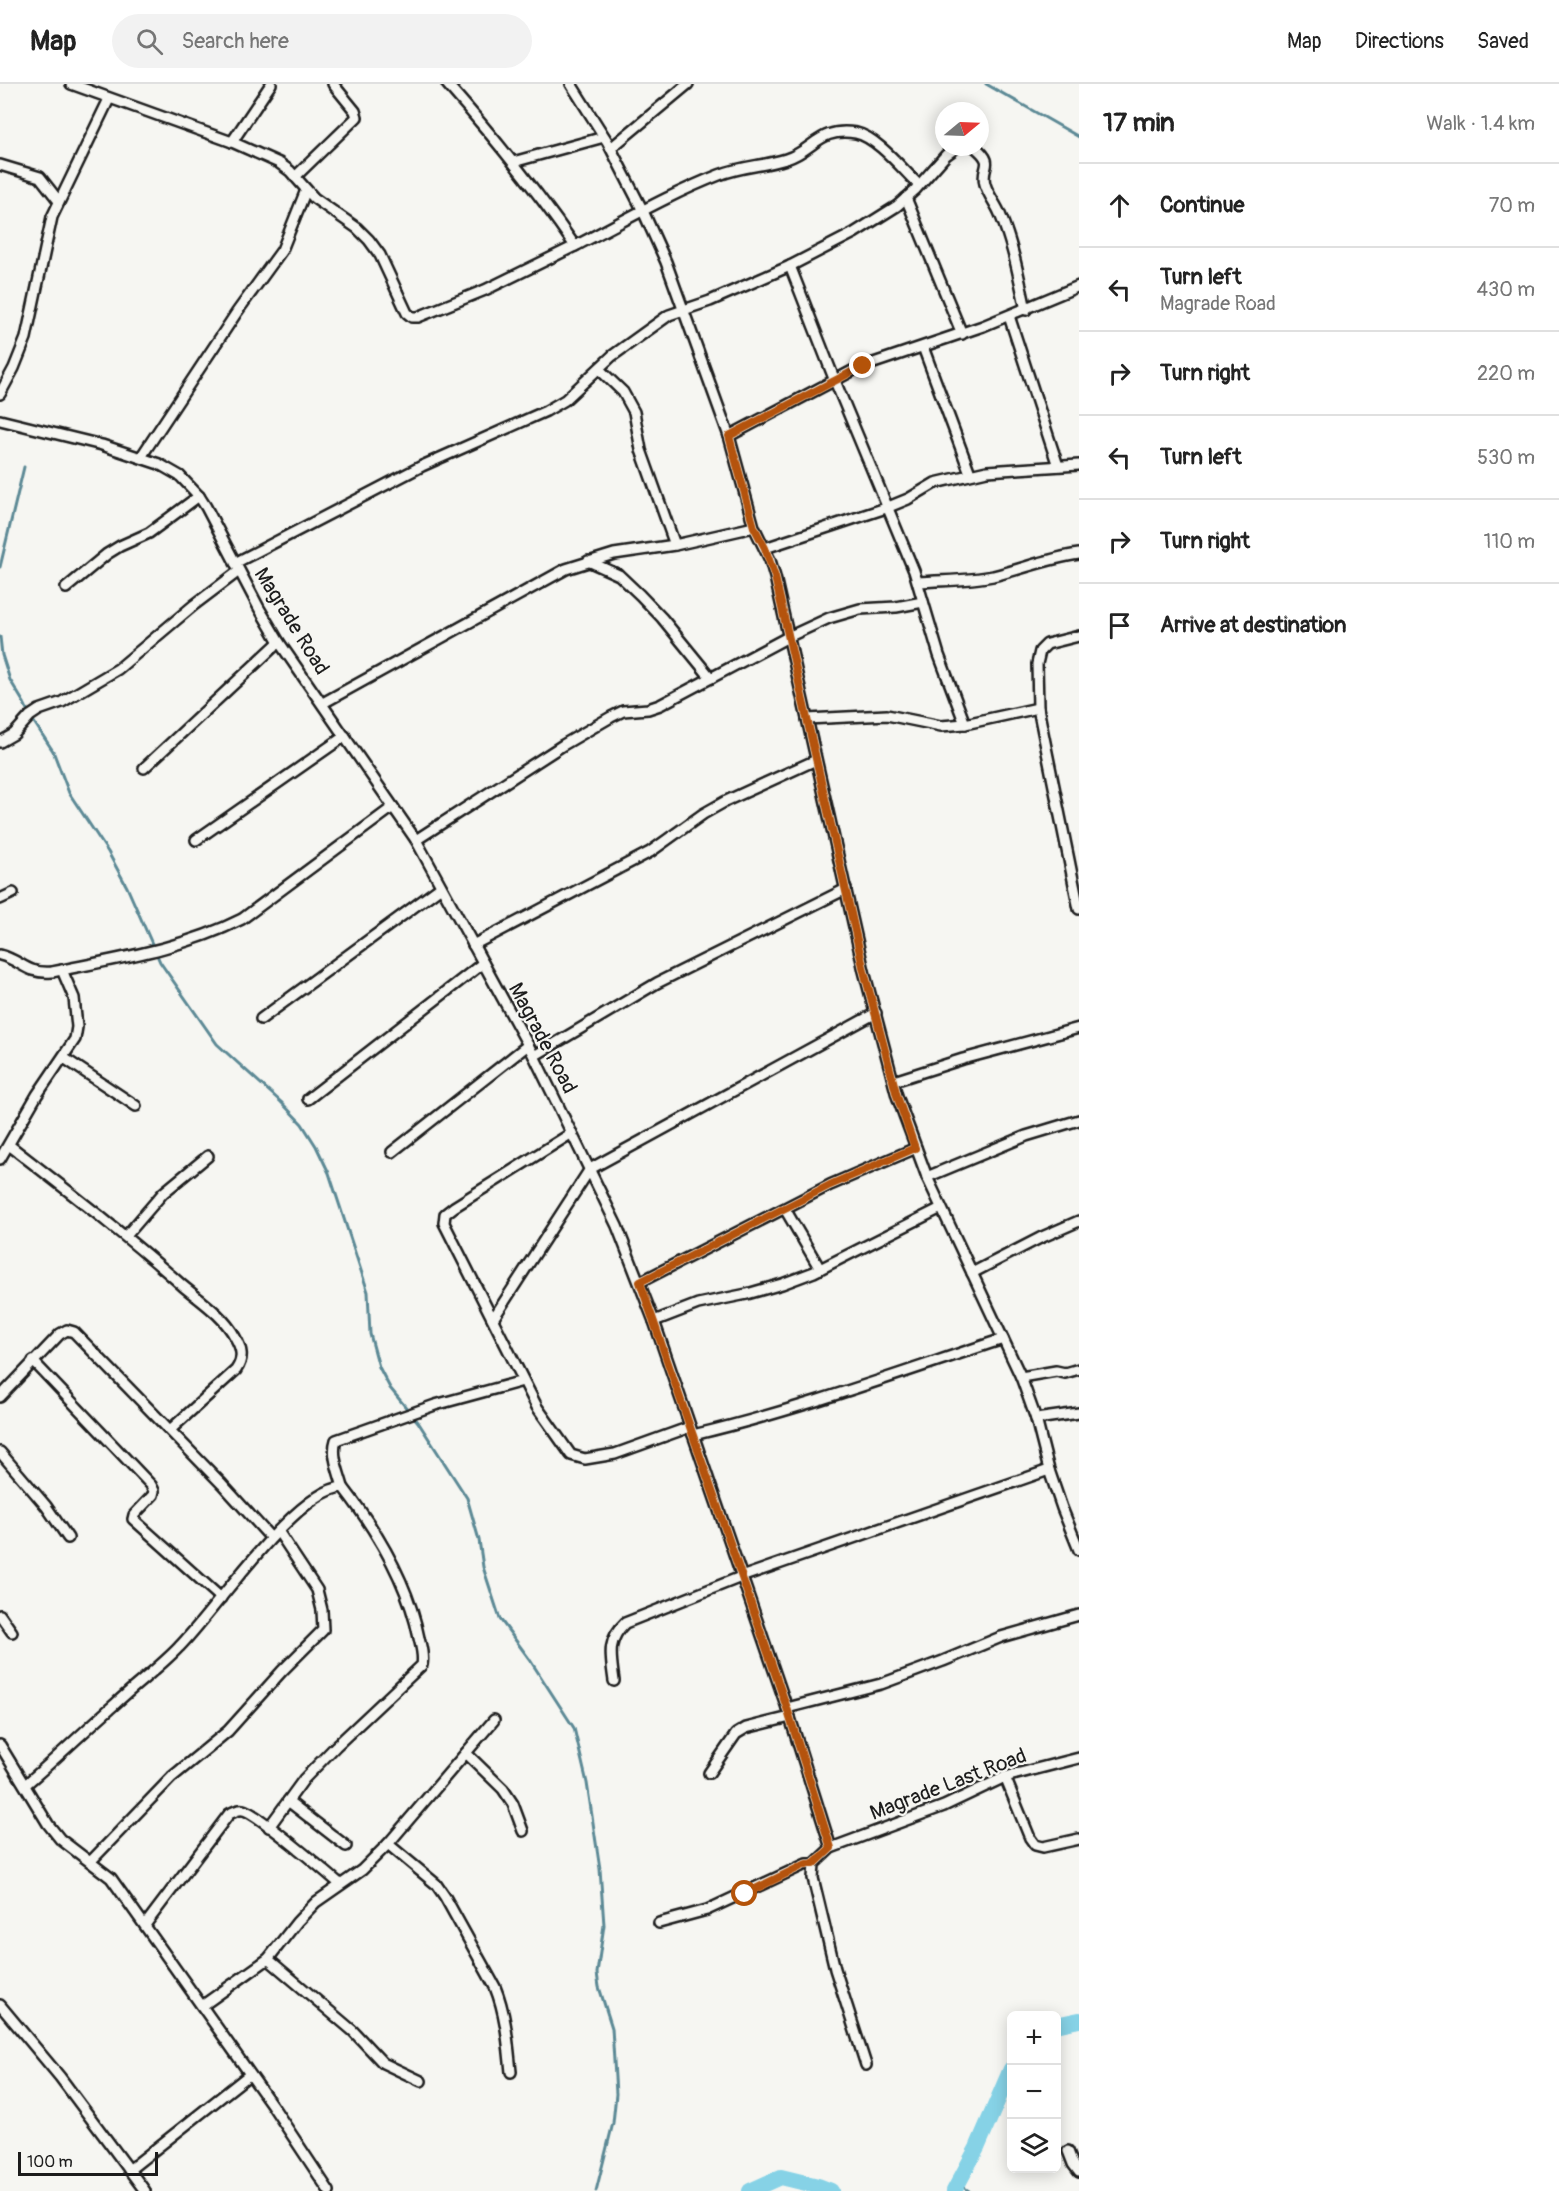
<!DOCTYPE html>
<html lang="en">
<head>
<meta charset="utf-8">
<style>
	:root { --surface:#fff; --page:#f2f2f2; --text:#222; --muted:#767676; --line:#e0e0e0 }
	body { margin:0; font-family:Pangolin,sans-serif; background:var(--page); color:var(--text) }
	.controls { position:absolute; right:18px; bottom:18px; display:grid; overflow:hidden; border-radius:9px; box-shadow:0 3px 15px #0003 }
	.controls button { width:54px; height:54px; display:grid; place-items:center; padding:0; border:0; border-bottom:2px solid var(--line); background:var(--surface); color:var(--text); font:30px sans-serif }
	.compass { position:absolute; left:935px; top:18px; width:54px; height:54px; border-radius:50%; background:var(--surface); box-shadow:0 3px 15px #0003; rotate:71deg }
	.scale { position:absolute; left:18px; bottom:15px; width:140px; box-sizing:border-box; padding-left:6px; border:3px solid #1c1c1c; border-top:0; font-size:16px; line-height:21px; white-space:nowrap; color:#1c1c1c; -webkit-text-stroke:4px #f6f6f2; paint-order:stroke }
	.stop { position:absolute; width:18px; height:18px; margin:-14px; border:4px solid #b45309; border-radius:50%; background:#fff }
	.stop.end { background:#b45309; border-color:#fff; box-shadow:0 2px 6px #0008 }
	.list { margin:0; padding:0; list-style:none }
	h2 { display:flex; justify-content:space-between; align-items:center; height:78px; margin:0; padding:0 24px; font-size:26px }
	h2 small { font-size:20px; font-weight:400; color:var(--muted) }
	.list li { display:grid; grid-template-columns:39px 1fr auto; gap:18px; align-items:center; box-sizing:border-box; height:84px; padding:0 24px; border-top:2px solid var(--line) }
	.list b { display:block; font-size:22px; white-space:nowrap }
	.list p { margin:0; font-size:20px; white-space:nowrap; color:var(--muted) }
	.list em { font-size:20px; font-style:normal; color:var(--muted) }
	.icon { flex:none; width:33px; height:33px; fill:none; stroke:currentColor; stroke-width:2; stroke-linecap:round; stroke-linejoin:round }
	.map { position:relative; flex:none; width:1079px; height:2107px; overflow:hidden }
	header { display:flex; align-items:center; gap:36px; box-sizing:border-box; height:84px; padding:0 30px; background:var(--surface); border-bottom:2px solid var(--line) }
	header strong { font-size:28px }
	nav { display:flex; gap:33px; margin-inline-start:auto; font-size:21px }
	.search { width:420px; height:54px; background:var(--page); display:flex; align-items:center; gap:15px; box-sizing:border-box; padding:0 21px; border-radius:33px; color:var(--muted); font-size:22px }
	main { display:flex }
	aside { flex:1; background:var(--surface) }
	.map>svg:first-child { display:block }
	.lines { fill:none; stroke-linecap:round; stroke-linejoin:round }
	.stream { stroke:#5c8995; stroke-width:3 }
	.river { stroke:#86d2e6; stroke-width:16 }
	.street-casing { stroke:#1c1c1c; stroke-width:14 }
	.street { stroke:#f6f6f2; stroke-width:9 }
	.route { stroke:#b45309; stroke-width:8 }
	.labels { text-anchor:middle; stroke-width:4.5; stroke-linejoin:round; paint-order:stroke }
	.street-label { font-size:21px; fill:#1c1c1c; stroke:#f6f6f2 }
</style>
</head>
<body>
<header>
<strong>Map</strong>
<div class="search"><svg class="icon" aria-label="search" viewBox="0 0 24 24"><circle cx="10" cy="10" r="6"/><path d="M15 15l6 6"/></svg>Search here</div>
<nav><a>Map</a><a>Directions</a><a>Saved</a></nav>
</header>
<main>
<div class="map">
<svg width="1079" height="2107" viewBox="0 0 1079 2107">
	<rect width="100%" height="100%" fill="#f6f6f2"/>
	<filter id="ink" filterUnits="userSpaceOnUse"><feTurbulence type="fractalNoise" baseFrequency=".0167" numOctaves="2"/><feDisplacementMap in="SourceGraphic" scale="12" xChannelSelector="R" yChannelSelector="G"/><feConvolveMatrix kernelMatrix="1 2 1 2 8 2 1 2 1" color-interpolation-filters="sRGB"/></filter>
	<g filter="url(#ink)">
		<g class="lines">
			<g class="stream">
				<path d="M986,0L1079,53"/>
				<path d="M0,483L24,383"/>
				<path d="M0,553L2,571L10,596L24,619L30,632L53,667L69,709L108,768L127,803L160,878L217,960L281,1018L302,1040L316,1062L329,1089L368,1208L370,1250L379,1283L390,1304L418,1338L467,1414L479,1456L483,1483L500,1535L530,1576L574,1644L587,1699L600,1785L604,1841L597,1889L599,1903L612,1944L616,2010L613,2039L596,2107"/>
				<path d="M957,2099L969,2107"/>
			</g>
			<g class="river">
				<path d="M1056,1941L1079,1936"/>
				<path d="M750,2107L781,2093L818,2102L831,2107"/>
				<path d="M954,2107L977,2064L1011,1985"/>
			</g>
			<defs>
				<g id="street">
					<path d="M71,0L232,58L279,79L290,87L314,114L357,144L369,156L380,171L407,229L412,233H418L485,206L575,162C536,105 493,52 447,0"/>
					<path d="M571,0L607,57L643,127L666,178L729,352L754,443L770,476L775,493L864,887L897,1012L927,1093L1021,1293L1036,1335L1049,1386L741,1493L625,1539C606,1557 611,1573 614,1597"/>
					<path d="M232,58L271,0"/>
					<path d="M975,63C997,81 980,82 985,100C988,111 996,120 1000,130C1013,161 1019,193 1026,226"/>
					<path d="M611,64L688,0"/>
					<path d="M513,78L604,53"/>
					<path d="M0,81L40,93L58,116"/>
					<path d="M295,93L357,33L355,27L333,0"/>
					<path d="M906,114L962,250"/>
					<path d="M575,162C622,138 670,110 719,91C741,82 764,82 786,75C815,66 818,43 856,49C877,53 904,87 919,101"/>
					<path d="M790,182L835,297L914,487L939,571L965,640"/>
					<path d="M1009,232L1058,382"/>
					<path d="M923,263L970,389"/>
					<path d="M599,285L623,308L634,328L641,366L675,461"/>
					<path d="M0,310L14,284L26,254L52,133L109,15"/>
					<path d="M0,336L102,361L159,380L180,392L199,412L206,423L259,524L279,558L416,756L534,972L617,1142L654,1237L787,1624L831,1764"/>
					<path d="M729,352L856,285L983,242L1079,202"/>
					<path d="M141,373L237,228L282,166L306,106"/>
					<path d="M765,464L886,424L908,415L935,399L987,387L1079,381"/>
					<path d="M588,477L619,491L640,511L662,534L711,594"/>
					<path d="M235,479L422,382L546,327L565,316L612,272L669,231L710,217L790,182L854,149L897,122L915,106L946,71L957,63"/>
					<path d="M918,498C943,496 968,497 993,492C1022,485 1049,474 1079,470"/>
					<path d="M66,504L107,470L120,462L149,449L199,412"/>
					<path d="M1079,552L1047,560L1040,567L1037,580L1038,624L1079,825"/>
					<path d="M323,619L566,485L614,470L675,461L754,443"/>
					<path d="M807,635L887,631L941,642L965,640L1038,624"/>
					<path d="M0,658L14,650L30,632L39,626L62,618L118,585L194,521L239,487"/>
					<path d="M144,684L279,558"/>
					<path d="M196,756L345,652"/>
					<path d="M416,756L563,661L611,633L623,627L648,625L660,621L788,553L829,534L860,525L896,523L923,518"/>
					<path d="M0,815L13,809"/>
					<path d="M473,861L650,768L703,730L726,717L816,676"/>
					<path d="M0,871C23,877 25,890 52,888C115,875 183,865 242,835L393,723"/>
					<path d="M261,935L441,803"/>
					<path d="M534,972L657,899L846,805"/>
					<path d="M64,974L136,1022"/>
					<path d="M894,997L963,975L1079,944"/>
					<path d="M308,1015L483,879"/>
					<path d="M572,1049L454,1123L445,1130L444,1139L537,1323L571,1371L585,1375L615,1370L690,1343"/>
					<path d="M9,1061C68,1107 127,1152 183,1202C201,1217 224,1232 235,1253C242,1265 244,1274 236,1286L170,1346"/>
					<path d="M392,1068L528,961"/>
					<path d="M0,1075L37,1011L75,955L77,943L74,914L62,886"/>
					<path d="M927,1093L1026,1052L1079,1036"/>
					<path d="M785,1125L820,1185"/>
					<path d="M126,1152L163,1109L208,1072"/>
					<path d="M972,1189L1040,1154L1079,1137"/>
					<path d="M640,1198L830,1101L916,1064"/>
					<path d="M493,1235L590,1085L876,929"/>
					<path d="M654,1237L698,1220L747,1210L782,1200L814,1188L941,1124"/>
					<path d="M33,1277L151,1401L154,1407L153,1411L134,1431L133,1435L221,1514"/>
					<path d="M1021,1293L1056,1287L1065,1289L1079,1285"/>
					<path d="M0,1313L60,1250L67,1246L74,1248L222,1400L271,1454"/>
					<path d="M1036,1335L1079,1329"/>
					<path d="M693,1351C799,1326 900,1289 1003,1255"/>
					<path d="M0,1368L46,1422L68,1454"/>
					<path d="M1049,1386L1062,1424L1079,1466"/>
					<path d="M343,1403C339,1388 331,1371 336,1356L435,1321L523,1297"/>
					<path d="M0,1531L12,1548"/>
					<path d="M787,1624L881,1600L943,1577L1001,1553L1079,1531"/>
					<path d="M0,1661L48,1740L60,1755L111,1794L272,2021L329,2107"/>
					<path d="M466,1669L503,1705L513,1720L523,1747"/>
					<path d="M709,1689L736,1650L746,1644L790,1633"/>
					<path d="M1005,1693L1030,1754L1035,1761L1043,1763L1079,1755"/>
					<path d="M25,1701C56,1675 84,1647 114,1621C135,1601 159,1584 179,1563C215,1527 295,1406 343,1403C377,1447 408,1498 419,1554C421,1563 424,1571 422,1581L336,1662L304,1695L269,1743"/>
					<path d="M288,1717L346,1762"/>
					<path d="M388,1760L436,1800L445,1813L495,1903C506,1930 508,1959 511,1988"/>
					<path d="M91,1777L172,1693L228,1647L282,1587L323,1546L322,1526L317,1506L278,1447"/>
					<path d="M659,1839L707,1826L806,1780H814"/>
					<path d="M145,1841L229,1730C234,1728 238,1725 243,1726C256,1728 325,1787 340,1800"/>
					<path d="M268,1875L353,1947L383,1979L421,1997"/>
					<path d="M0,1921L60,1993L145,2107"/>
					<path d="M202,1922L268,1875L297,1838L316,1818L362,1786L388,1760L494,1636"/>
					<path d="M866,1981L835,1885L813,1794L814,1780L831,1764L944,1722L1005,1693L1079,1674"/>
					<path d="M1068,2067L1073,2080L1079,2088"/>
					<path d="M129,2086L249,1991"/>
				</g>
			</defs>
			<use href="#street" class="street-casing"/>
			<use href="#street" class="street"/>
		</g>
	</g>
	<g class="lines" filter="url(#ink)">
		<path class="route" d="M745,1810L806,1780H814L831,1764L787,1624L640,1198L830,1101L915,1064L897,1012L864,887L775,493L765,464L754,443L729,352L863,282"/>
	</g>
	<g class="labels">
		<g class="street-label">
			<text transform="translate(292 537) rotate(58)" y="7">Magrade Road</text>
			<text transform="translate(543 954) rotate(62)" y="7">Magrade Road</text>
			<text transform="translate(948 1700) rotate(-21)" y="7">Magrade Last Road</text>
		</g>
	</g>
</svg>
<div class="controls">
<button>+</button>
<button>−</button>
<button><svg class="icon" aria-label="layers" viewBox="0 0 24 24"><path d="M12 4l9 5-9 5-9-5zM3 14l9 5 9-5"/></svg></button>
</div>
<svg class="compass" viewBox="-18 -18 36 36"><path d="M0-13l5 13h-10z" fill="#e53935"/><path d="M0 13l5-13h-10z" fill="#767676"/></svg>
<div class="scale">100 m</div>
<div class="stop" style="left:745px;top:1810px"></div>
<div class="stop end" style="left:863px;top:282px"></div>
</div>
<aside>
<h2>17 min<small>Walk · 1.4 km</small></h2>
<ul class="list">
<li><svg class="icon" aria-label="ahead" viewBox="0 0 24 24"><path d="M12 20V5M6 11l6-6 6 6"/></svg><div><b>Continue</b></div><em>70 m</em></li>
<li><svg class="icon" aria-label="left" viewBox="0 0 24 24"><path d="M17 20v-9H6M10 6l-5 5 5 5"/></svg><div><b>Turn left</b><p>Magrade Road</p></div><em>430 m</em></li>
<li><svg class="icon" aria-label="right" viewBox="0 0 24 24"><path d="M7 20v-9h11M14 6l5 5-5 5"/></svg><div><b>Turn right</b></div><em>220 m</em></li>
<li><svg class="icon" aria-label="left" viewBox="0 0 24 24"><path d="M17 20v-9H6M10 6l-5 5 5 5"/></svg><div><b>Turn left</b></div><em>530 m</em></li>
<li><svg class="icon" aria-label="right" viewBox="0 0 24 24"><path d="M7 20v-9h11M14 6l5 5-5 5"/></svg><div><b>Turn right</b></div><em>110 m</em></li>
<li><svg class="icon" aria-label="arrive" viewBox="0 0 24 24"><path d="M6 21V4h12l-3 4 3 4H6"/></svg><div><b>Arrive at destination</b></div></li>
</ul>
</aside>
</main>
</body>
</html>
